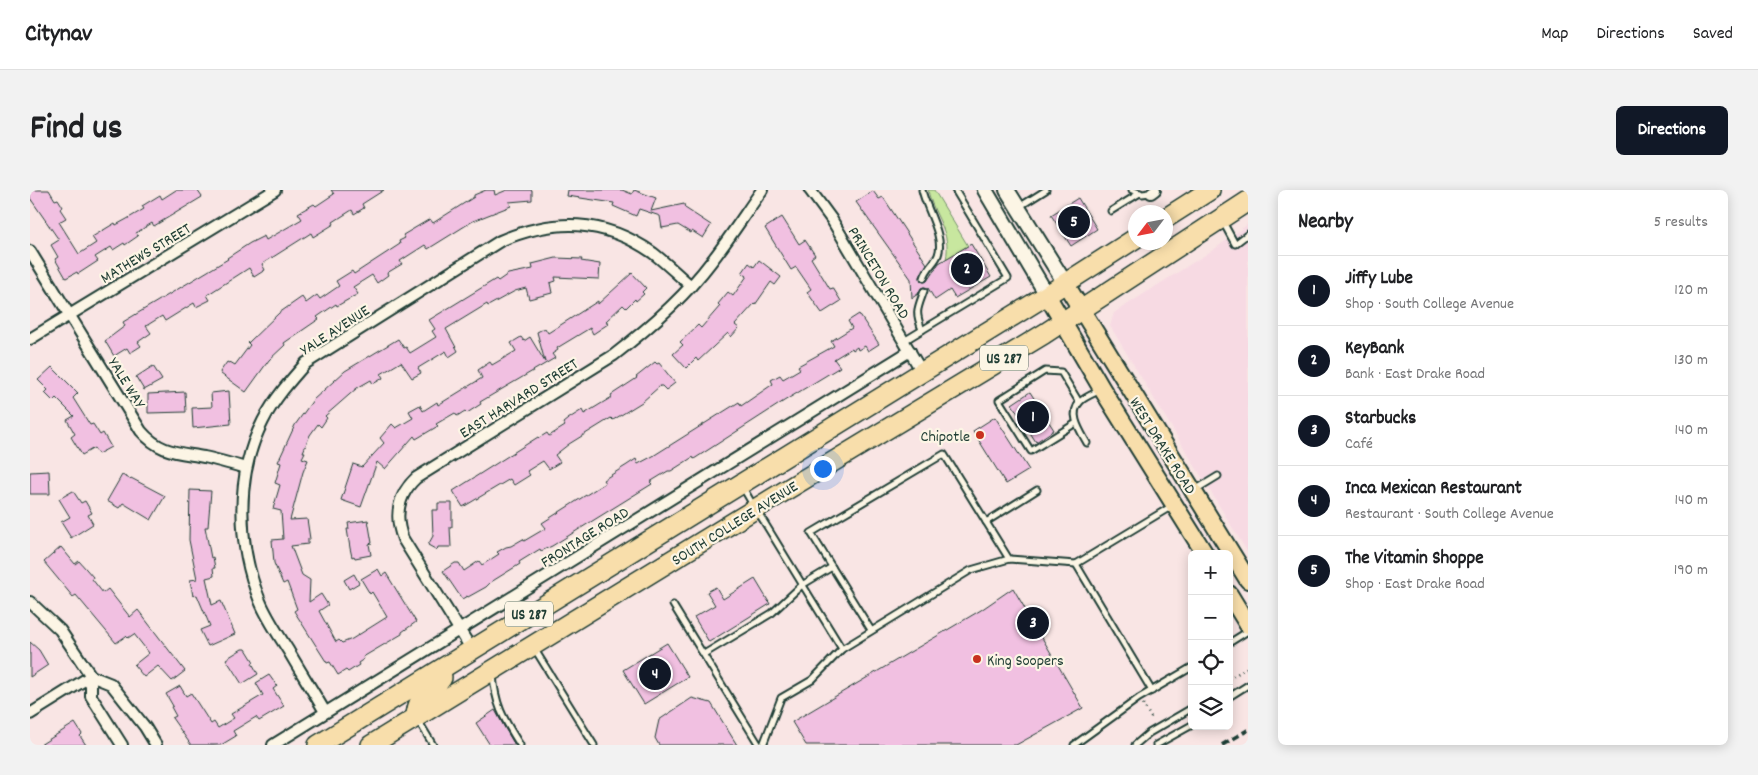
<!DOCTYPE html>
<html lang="en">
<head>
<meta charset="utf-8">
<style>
	:root { --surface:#fff; --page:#f2f2f2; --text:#202124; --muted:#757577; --line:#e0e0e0; --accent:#111827 }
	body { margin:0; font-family:Dekko,sans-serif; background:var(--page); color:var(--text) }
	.controls { position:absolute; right:15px; bottom:15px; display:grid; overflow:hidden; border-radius:8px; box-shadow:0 2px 12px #0003 }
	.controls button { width:45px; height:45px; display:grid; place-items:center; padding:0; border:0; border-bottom:1px solid var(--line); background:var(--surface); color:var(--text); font:25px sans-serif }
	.compass { position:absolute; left:1098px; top:15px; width:45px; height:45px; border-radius:50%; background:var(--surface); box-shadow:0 2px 12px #0003; rotate:238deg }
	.you { position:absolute; left:792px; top:278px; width:18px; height:18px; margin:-12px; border:4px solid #fff; border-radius:50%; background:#1a73e8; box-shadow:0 0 0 8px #1a73e833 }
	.badge { display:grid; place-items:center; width:32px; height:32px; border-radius:50%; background:var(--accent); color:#fff; font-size:16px; font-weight:700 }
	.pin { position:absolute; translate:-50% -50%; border:2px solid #fff; box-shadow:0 1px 5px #0006 }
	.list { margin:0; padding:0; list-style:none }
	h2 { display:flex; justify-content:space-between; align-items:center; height:65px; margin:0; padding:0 20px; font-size:21px }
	h2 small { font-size:16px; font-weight:400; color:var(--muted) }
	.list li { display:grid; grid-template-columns:32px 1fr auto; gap:15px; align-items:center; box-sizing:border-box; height:70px; padding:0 20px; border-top:1px solid var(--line) }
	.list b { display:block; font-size:19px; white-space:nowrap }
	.list p { margin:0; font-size:16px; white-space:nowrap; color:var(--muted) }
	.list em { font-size:16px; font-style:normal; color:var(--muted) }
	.icon { flex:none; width:28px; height:28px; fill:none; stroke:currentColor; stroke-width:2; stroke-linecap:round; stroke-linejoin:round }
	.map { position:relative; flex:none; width:1218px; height:555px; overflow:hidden; border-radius:8px }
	header { display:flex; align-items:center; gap:30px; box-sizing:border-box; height:70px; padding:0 25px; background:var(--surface); border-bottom:1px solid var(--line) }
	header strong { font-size:24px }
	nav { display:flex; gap:28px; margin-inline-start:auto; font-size:18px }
	.intro { display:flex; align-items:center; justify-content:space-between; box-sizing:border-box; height:120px; padding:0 30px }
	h1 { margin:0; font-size:35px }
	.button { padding:12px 22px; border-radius:8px; background:var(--accent); color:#fff; font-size:18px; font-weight:700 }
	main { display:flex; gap:30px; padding:0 30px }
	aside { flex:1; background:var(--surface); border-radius:8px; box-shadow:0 2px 12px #0003 }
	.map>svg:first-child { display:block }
	.built { fill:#f7dae3 }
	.green { fill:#c8e79f; stroke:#74926a }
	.building { fill:#f1c0e1; stroke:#1f3d34 }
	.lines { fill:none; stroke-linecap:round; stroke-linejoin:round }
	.lane-casing { stroke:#1f3d34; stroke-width:9 }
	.street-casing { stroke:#1f3d34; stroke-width:14 }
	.secondary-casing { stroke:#1f3d34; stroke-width:18 }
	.primary-casing { stroke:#1f3d34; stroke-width:20 }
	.highway-casing { stroke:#1f3d34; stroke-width:22 }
	.path { stroke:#1f3d34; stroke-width:2.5; stroke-dasharray:1 4; stroke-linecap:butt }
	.lane { stroke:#fcf5e5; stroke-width:5 }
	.street { stroke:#fcf5e5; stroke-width:10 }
	.secondary { stroke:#fcf5e5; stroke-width:14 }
	.primary { stroke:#f8deab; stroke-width:16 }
	.highway { stroke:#f8deab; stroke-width:19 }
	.rail { stroke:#1f3d34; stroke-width:4; stroke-dasharray:8 4; stroke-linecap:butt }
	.poi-dot { fill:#c8321e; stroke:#fcf5e5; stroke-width:2 }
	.labels { text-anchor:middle; stroke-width:4.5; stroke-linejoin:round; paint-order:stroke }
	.shield { fill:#fcf5e5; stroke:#617469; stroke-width:1 }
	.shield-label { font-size:15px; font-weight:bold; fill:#1f3d34 }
	.street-label { font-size:16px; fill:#1f3d34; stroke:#fcf5e5 }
	.poi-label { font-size:16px; fill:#1f3d34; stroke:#fcf5e5; text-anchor:end }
</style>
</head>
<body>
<header>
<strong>Citynav</strong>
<nav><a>Map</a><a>Directions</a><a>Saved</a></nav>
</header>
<div class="intro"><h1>Find us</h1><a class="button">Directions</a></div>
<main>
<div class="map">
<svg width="1218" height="555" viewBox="0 0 1218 555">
	<rect width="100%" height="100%" fill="#f9e5e4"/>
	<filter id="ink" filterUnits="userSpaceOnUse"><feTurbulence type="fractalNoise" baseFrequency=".02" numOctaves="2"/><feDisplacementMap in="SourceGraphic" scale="10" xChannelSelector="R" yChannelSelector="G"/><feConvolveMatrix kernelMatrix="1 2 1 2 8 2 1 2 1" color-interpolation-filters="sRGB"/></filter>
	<g filter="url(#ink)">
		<path class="built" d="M1218,34V363L1080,136L1084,123L1090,119L1186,58Z"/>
		<path class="green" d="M898,0H904L938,56L916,70C922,41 903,26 898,0Z"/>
		<g class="building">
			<path d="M0,0H19L25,10L28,9L33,17L30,19L36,28L29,32L49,64L66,53L62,47L85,33L86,35L97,29L114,19L112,16L130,5L132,9L146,0H167L172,7L124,36L122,33L106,43L108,46L95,55L94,53L83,60L81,57L65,67L68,71L48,84L47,82L36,88L25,69L28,67L21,55L29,50L0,8Z"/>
			<path d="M301,0H354L332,14L334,18L324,24L322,20L303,32L304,34L283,47L281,43L232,74L235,80L224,87L219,78L177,105L180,110L166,117L164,113L135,131L132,126L116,136L121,143L108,152L111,156L100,163L97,158L84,166L75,151L95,136L93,132L198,69L197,68L220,53L234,46L236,50L272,29L268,23L284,14L286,16L304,4Z"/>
			<path d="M456,0H464L465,5L477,0H502V10L479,12L481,16L443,31L398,59L395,55L370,71L372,74L357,83L358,85L347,93L342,85L323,97L328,104L307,116L306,114L287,127L289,129L254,153L255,155L239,170L216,202L191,184L190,182L197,172L199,173L200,172L205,175L220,155L218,153L249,123L272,107L276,113L287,105L290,109L309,96L306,91L322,81L324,84L370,54L369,51L375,48L373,45L400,29L403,33L444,7V5Z"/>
			<path d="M538,0H592L602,4L604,0L626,8L621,21L654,14L655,18L681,35L673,48L662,41L661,43L648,35L632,38L630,26L609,19L606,26L583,16L584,13L537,6Z"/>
			<path d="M843,1L849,9L853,7L897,74L890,87L891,91L894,92L897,91L909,73L941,54L961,87L925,108L920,100L905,110L898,98L894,97L891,98L888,104L882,108L881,89L826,12Z"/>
			<path d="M1048,8L1067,39L1041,56L1021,25Z"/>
			<path d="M752,27L769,54L775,50L785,65L781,68L800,99L803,98L811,111L792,123L777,102L781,99L766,77L761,80L735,38Z"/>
			<path d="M526,68L552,69L551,71L570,74L569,89L525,87L526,91L520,93L522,103L499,109L496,98L485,101L458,116L457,114L416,139L428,161L419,167L416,161L388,178L391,183L382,188L371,172L351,184L353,188L343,194L341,190L327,198L295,226L297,228L291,237L288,234L280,245L273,262H275L272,268L278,270L273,282L260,330L277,329L280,349H278V354L261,356L272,385L280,390L279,412L291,404L298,415L289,421L306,452L309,450L312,453L322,449L357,427L342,402L340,404L331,389L348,379L352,386L356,383L386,432L372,442V444L333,467L334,469L328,473L329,475L318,482L316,480L308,485L300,472L297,473L264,421L267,419L257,392L253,394L244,373L242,350L253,349L251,321L243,319L250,295L245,293L251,273L248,272L265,235L283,210L315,181L368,149L374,158L376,157L380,163L406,147L402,141L405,139L399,130L466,89L468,91L478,84L503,79L502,74Z"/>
			<path d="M729,70L751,87L745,95L741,92L725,115L724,114L705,135L709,138L701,147L698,143L668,171L666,168L656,178L643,164L653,155L650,152L668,135L671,138L690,116L688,114L698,102L703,106L717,86L712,83L719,73L724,77Z"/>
			<path d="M602,83L616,98L612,102L614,104L606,111L605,109L596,118L593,115L576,131L578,134L563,144L560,138L527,158L528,160L522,164L525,168L450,212L451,214L437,223L435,221L427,226L425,223L406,234L408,236L386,249L384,246L355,279L347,272L331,317L311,310L323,274L332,277L354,253L350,248L362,234L366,238L383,228L379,221L390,215L393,221L407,212L408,215L452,188L448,180L460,172L462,175L486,161L481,153L491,147L494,151L500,147L515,172L507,142L515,138L518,143L568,111V114Z"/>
			<path d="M829,124L849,154L838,161L835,156L828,160L827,157L823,160L822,158L804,169L810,177L754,211L664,269L663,267L641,281H638L620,292L622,294L522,356L511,361L510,359L489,372L490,374L461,392L456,397L438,407L437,406L432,409L413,381L425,373H429L434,381L449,371L452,375L469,364L467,362L476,357L481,356L493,349L494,351L516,338L512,333L575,293L573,290L597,275L606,269L608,274L623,266L709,212L711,216L743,194L741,190L750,185L753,189L770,179L768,176L804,156L801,151L822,138L818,131Z"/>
			<path d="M625,172L627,174L629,173L645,193L636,200L632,196H630L612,212L583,230L581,228L539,254L525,265L530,272L519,279L513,271L497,281L500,285L484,295L480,289L433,317L423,301L508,247L509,248L517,243L519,246L535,236L533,233L538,229L552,220L554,224L582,207L581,205L607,188L606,187Z"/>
			<path d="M123,176L132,190L114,200L106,187Z"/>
			<path d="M22,177L48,203L43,208L60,235L63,234L70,245L73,243L81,257L68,264L64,258L52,265L41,247L45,244L37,230L44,226L26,208L23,211L15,203L18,200L8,190Z"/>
			<path d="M199,201L201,234L163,238L162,218L182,217L181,203Z"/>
			<path d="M155,202L156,222L118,223V204Z"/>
			<path d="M1000,202L1024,240L1006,252L982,214Z"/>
			<path d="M965,227L999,280L976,294L943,241Z"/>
			<path d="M19,281L20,304H0V282Z"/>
			<path d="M92,285L100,289L101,288L135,306L121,330L93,313L89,318L77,311Z"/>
			<path d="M160,300L181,301L178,337H175L181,368L183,367L185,378H183L184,386L176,388L182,415L191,411L205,444L178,456L170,440L180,436L167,405L163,406L160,390L167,389L159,350Z"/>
			<path d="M43,301L51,313L55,311L62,323L58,325L63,334L41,348L31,332L40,327L29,309Z"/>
			<path d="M408,313H422V337H420L421,357H408L407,360L398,355L403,346L402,320H408Z"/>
			<path d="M338,330L342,353L339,354L341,365L325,368L324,366L322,367L320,358L317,339H319L318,333Z"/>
			<path d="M31,357L45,374L49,371L63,387L62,389L73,403L78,399L100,427L108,420L155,481L142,491L128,476L114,487L104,475L119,463L104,444L98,448L96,446L86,453L46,405L43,407L14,372Z"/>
			<path d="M324,384L329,393L319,399L314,390Z"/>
			<path d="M725,389L740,414L679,452L664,427L685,415L677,402L686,397L693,409Z"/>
			<path d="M983,398L1053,518L986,555H776L762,532L951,420Z"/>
			<path d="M0,452L9,460L18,475L0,487Z"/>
			<path d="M637,453L658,487L614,514L593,480Z"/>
			<path d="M212,459H216L224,472L222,473L228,484L212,494L196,469Z"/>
			<path d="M239,485L247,496L243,499L254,516L229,531L226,527L203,541L206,546L191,555H161L142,528L146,526L141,517L143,516L136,504L150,496L156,506L161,503L181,534L184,532L188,538L204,528L201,524L233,505L226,493Z"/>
			<path d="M662,508L681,513L707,555H629L625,548L629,530Z"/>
			<path d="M465,520L476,540L485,555H460L446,533Z"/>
			<path d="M45,533L52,544L50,546L56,555H10Z"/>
		</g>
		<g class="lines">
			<defs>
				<g id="lane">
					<path d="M892,0C896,19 915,47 908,65C905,73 897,77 894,88"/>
					<path d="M1102,0L1112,4L1121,3"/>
					<path d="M989,17L1016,0"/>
					<path d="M1081,21L1110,3"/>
					<path d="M1193,32L1205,54L1218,44"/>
					<path d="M892,140C885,121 887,120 894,101"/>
					<path d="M874,151L978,88L925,0"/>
					<path d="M1046,233L1001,261L969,210L1015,181L1031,182L1049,212"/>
					<path d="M1057,253C1051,242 1038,224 1050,212C1054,207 1065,203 1071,200"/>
					<path d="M712,296L723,315"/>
					<path d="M1165,300L1188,286"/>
					<path d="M728,322L812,459"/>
					<path d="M956,332L1007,300"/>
					<path d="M1046,374L1122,501"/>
					<path d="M643,415L729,555"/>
					<path d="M841,440L781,343L914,264L979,369"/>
					<path d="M1199,453L1218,441"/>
					<path d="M504,458L564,555"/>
					<path d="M674,464L742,423L772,395L802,377"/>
					<path d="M463,484C465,516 474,529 490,555"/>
					<path d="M1199,507L1218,495"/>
					<path d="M388,530L403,555"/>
					<path d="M733,555L751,508L782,490L812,459L941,380L979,369L1046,374L1142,316"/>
					<path d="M1044,555L1109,508L1162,477"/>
					<path d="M1105,555L1119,543L1162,518"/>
					<path d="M1126,555L1162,535"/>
				</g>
				<g id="street">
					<path d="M780,0L802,30L892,182"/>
					<path d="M1121,3L1125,0"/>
					<path d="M0,61L111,241C130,263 147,262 174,267C188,270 202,274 216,278"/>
					<path d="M0,149L245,0"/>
					<path d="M0,412L30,440L61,486V506L92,555"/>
					<path d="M442,460L373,349C364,326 368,305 386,288L584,165C619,138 654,108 681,72C699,49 715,24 732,0"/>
					<path d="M61,486L81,494L115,537L126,555"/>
					<path d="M295,522C283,501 270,481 258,460C248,444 237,428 230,411C207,355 205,285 233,231C244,209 260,191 276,173L470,51C524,28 573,28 623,63C636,73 648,85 661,96"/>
					<path d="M0,524L61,486"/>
					<path d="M243,555L880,161"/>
				</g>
				<g id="secondary">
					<path d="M955,0L1017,105"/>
					<path d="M977,0L1035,93"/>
				</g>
				<g id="primary">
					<path d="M1035,93L1218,390"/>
					<path d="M1017,105L1072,199L1175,364"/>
					<path d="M1199,404L1218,435"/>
				</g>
				<g id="highway">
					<path d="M1136,28L1180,0"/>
					<path d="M386,527C387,505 400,504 412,488L411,480"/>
					<path d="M288,555L1017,105L1106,48"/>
					<path d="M341,555L725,319L1014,144L1218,11"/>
				</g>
			</defs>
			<use href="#lane" class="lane-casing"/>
			<use href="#street" class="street-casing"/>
			<use href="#secondary" class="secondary-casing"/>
			<use href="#primary" class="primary-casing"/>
			<use href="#highway" class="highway-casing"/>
			<g class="path">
				<path d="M1199,489L1218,477"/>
				<path d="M1162,505L1160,507L1162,510"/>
				<path d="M1113,514L1123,531"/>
			</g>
			<use href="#lane" class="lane"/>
			<use href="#street" class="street"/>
			<use href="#secondary" class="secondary"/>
			<use href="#primary" class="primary"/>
			<use href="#highway" class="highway"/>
			<path class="rail" d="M1192,555L1218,540"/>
		</g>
	</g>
	<g class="poi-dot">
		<circle cx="950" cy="245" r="5"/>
		<circle cx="947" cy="469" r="5"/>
	</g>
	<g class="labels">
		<g class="shield">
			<rect x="950" y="155.5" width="48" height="25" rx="4"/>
			<rect x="475" y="411.5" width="48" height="25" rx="4"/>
		</g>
		<g class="shield-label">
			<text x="974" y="173">US 287</text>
			<text x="499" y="429">US 287</text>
		</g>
		<g class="street-label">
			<text transform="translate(115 62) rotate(-31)" y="6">MATHEWS STREET</text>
			<text transform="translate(850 82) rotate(59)" y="6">PRINCETON ROAD</text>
			<text transform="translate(304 139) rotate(-33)" y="6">YALE AVENUE</text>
			<text transform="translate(98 192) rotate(58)" y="6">YALE WAY</text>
			<text transform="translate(488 207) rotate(-32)" y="6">EAST HARVARD STREET</text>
			<text transform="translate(1134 255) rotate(58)" y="6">WEST DRAKE ROAD</text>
			<text transform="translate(704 332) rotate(-32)" y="6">SOUTH COLLEGE AVENUE</text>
			<text transform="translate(554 346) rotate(-32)" y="6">FRONTAGE ROAD</text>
		</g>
		<g class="poi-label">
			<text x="940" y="251">Chipotle</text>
			<text x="957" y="475" text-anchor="start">King Soopers</text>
		</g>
	</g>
</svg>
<div class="controls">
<button>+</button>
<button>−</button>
<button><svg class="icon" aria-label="locate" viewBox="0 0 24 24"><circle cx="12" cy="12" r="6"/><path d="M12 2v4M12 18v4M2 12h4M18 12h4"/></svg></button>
<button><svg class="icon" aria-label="layers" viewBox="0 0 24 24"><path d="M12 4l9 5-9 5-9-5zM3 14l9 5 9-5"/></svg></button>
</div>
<svg class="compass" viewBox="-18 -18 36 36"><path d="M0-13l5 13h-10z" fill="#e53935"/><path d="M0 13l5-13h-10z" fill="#757577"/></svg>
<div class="you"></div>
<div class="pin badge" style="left:1003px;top:227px">1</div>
<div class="pin badge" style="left:937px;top:79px">2</div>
<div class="pin badge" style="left:1003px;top:433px">3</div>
<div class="pin badge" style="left:625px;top:484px">4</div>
<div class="pin badge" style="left:1044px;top:32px">5</div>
</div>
<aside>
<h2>Nearby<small>5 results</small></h2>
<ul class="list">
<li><span class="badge">1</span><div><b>Jiffy Lube</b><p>Shop · South College Avenue</p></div><em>120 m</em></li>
<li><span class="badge">2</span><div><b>KeyBank</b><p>Bank · East Drake Road</p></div><em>130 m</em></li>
<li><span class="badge">3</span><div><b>Starbucks</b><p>Café</p></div><em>140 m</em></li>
<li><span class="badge">4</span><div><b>Inca Mexican Restaurant</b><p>Restaurant · South College Avenue</p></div><em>140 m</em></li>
<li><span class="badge">5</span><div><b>The Vitamin Shoppe</b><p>Shop · East Drake Road</p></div><em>190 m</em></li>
</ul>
</aside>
</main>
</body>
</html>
